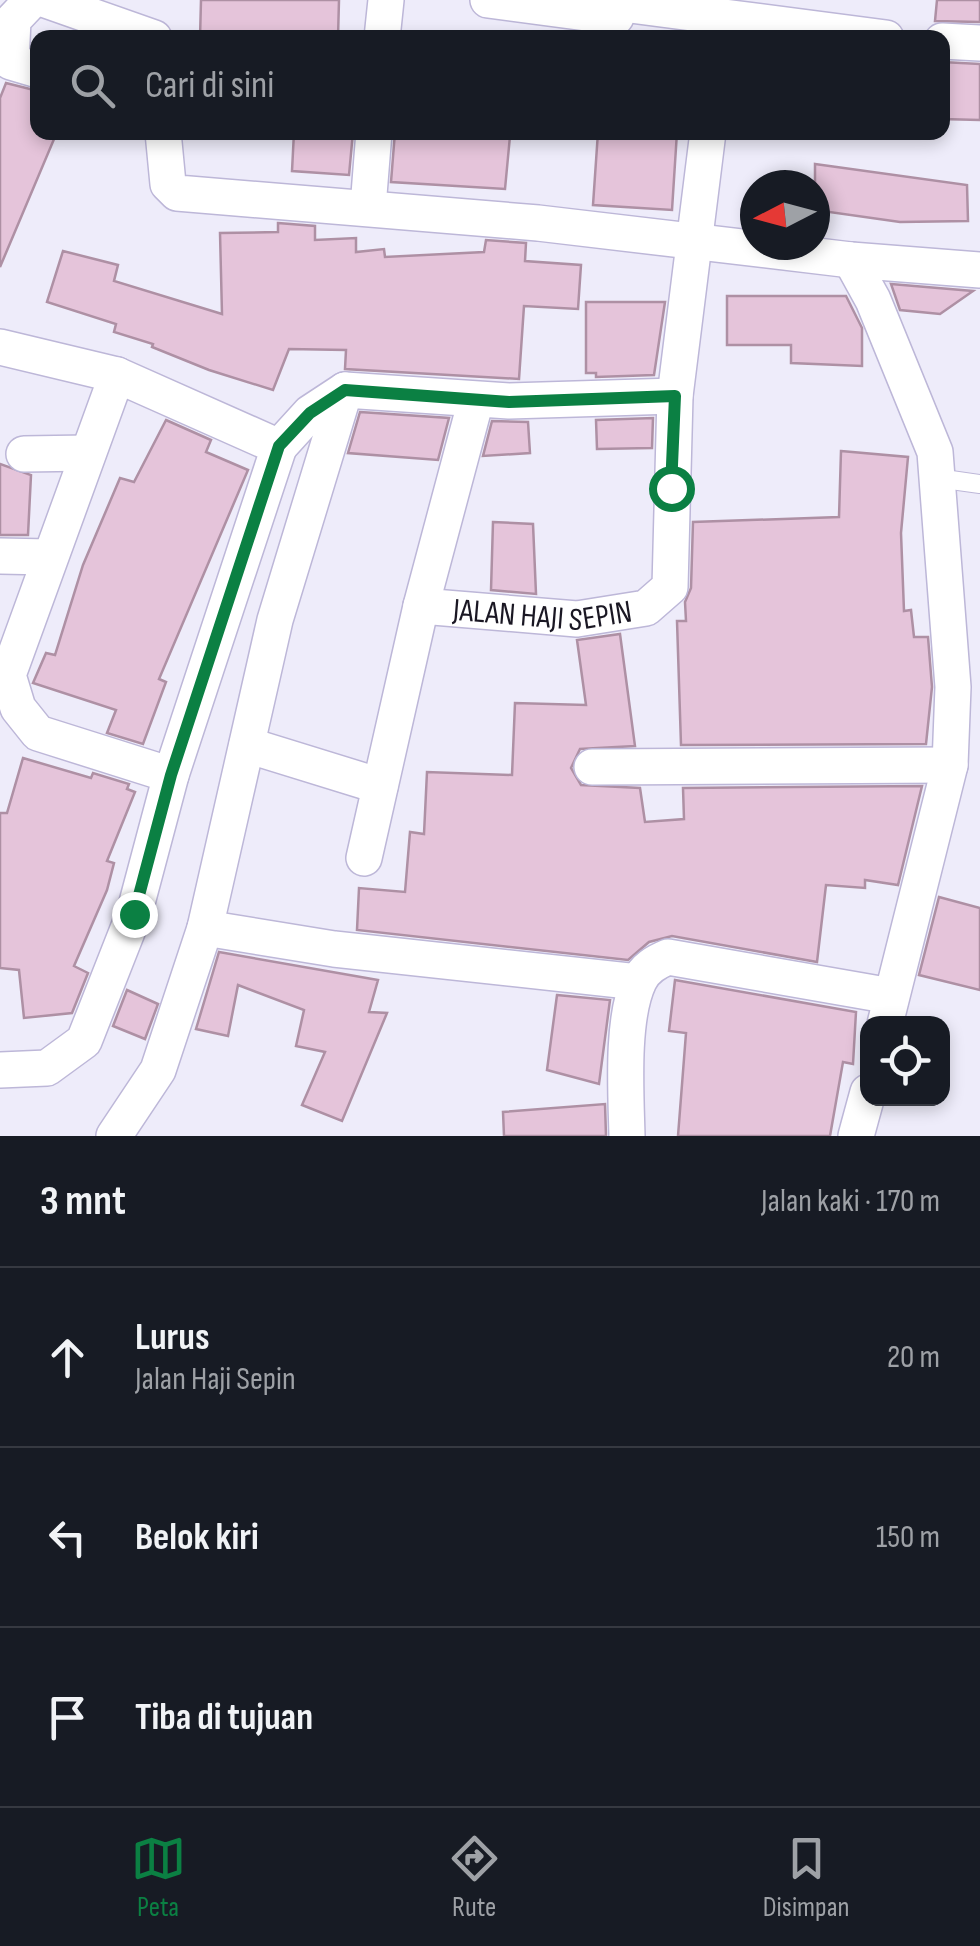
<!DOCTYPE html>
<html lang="id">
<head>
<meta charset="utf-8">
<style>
	:root { --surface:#171b24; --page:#242831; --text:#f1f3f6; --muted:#9ea1a6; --line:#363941; --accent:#0b8043 }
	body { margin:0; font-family:"Sofia Sans Condensed",sans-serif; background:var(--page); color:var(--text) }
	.controls { position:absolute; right:30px; bottom:30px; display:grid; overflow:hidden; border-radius:20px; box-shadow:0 5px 15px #0003 }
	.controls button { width:90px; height:90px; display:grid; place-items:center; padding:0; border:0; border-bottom:2px solid var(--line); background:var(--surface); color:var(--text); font:50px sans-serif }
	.compass { position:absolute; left:740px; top:170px; width:90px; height:90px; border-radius:50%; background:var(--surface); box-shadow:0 5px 15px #0003; rotate:264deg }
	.stop { position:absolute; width:30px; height:30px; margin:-22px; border:8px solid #0b8043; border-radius:50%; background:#fff }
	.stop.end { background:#0b8043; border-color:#fff; box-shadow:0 2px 10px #0008 }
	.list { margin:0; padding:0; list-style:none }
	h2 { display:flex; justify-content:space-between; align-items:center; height:130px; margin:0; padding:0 40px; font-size:42px }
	h2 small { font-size:32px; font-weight:400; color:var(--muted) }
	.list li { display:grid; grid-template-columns:65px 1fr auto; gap:30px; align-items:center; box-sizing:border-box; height:180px; padding:0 40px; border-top:2px solid var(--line) }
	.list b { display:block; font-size:38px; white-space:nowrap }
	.list p { margin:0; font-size:32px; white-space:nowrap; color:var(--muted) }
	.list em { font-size:32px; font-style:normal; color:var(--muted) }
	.icon { flex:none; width:55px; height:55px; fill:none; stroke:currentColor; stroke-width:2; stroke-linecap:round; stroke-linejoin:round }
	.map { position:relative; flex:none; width:980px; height:1136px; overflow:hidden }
	.search { position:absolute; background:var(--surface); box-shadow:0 5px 15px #0003; left:30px; right:30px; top:30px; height:110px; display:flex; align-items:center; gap:25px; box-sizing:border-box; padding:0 35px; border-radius:20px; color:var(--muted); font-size:38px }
	.sheet { height:670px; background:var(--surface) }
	nav { display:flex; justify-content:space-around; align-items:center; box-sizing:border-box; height:140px; border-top:2px solid var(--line); background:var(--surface); font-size:28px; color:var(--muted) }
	nav a { display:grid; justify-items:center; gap:5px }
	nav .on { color:var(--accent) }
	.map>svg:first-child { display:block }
	.building { fill:#e5c4da; stroke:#ae90a4; stroke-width:2.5 }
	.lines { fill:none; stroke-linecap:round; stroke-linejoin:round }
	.service-casing { stroke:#bdb7d8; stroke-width:20 }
	.minor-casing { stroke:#bdb7d8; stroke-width:38 }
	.service { stroke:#fff; stroke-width:18 }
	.minor { stroke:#fff; stroke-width:35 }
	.route { stroke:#0b8043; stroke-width:12 }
	.labels { text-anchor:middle; stroke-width:8; stroke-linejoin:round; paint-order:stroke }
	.street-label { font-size:32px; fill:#1a1723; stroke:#fff }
</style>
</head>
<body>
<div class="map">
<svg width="980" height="1136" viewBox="0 0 980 1136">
	<rect width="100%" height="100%" fill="#eeecfa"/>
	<g class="building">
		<path d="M201,0H339L338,38H200Z"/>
		<path d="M937,0H980V22L935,21Z"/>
		<path d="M942,62L980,64V120L942,119Z"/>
		<path d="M6,83L38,91V132H57L0,267V98Z"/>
		<path d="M294,132H353L349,175L292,171Z"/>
		<path d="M395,132L510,136L505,189L391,182Z"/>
		<path d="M598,132H677L672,210L593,205Z"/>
		<path d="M815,164L967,185L968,221L900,222L815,210Z"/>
		<path d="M278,223L315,226V240L356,238V252L384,249L385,257L484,252L486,240L526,243L525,261L581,265L578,309L524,306L519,379L345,369L346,350L289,349L273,390L209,370L152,347L153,344L114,332L116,324L47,302L63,251L118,265L114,281L222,314L220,233L278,232Z"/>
		<path d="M891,284L973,291L940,314L900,310Z"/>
		<path d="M727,296H846L862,328V366L791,363V345H727Z"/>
		<path d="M586,302H665L654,375L596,377V373H586Z"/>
		<path d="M360,412L449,418L438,460L348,453Z"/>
		<path d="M653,418L652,448L597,449L596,420Z"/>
		<path d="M166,420L211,440L206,452L248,470L159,679L166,682L143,744L107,733L116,710L33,683L46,653L55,655L83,565L120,478L134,482Z"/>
		<path d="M492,421L528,422L530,453L483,456Z"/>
		<path d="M841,451L908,457L901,533L904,611L911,610L914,637H928L932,687L926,744L681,745L677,621H686L685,602L691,588L693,522L839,517Z"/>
		<path d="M0,464L31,475L28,535H0Z"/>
		<path d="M493,522L533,524L536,594L491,590Z"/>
		<path d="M620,634L635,746L580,749L571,768L581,785L640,788L645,822L684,819L683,788L922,786L898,885L865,880V888L826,885L817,962L672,936L649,942L628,960L357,930L359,888L405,892L410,832L424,834L427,772L512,775L515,703L586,705L577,640Z"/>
		<path d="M23,758L91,778L93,773L129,784L127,789L135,792L107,861L114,863L107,890L74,966L88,973L72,1013L24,1018L19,970L0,968V813H7Z"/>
		<path d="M939,897L980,908V990L919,975Z"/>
		<path d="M219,952L378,980L369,1012L387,1013L342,1121L302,1105L325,1052L296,1046L304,1010L238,985L228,1036L196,1029Z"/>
		<path d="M675,980L856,1012L853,1064L843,1062L830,1136H678L686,1033L669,1031Z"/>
		<path d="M127,990L158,1004L145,1039L113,1026Z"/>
		<path d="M557,995L610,1000L599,1084L547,1070Z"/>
		<path d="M605,1104L606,1136H504L503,1112Z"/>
	</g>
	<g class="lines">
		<defs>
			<path id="service" d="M937,478L980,484"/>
			<g id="minor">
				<path d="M32,0L13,20L11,62L38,70"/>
				<path d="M46,0L154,38"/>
				<path d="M488,0L616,17"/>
				<path d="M592,0L886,38"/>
				<path d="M382,38L386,0"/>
				<path d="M942,41L980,43"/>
				<path d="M163,132L168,184L177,193L538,223L851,260L980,270"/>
				<path d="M368,207L374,132"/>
				<path d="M851,260L873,300L935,452L953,687L950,765L885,1024"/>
				<path d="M0,347L117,375L279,447L171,775L134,914L84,1041L47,1068L0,1070"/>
				<path d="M117,375L8,675L18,708L38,733L171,775"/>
				<path d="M279,447L310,413L345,390L509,401L675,396"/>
				<path d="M24,454L88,453"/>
				<path d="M0,556L49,557"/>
				<path id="s1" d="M421,606L577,619L646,608L670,587L675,396L708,132"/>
				<path d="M247,745L380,786"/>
				<path d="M592,767L950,765"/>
				<path d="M364,858L421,606L476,400"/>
				<path d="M205,928L275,620L345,390"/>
				<path d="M114,1136L158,1070L205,928L334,949L638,982"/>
				<path d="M627,1136C626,1094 621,1019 639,981C645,968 656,962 668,957L891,996"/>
				<path d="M856,1136L868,1092"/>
			</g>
		</defs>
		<use href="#service" class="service-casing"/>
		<use href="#minor" class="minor-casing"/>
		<use href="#service" class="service"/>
		<use href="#minor" class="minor"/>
	</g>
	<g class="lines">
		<path class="route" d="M134,914L171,775L279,446L310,413L345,390L509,402L675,396L671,488"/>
	</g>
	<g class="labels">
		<g class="street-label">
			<text dy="11" stroke="none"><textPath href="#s1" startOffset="122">JALAN HAJI SEPIN</textPath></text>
		</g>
	</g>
</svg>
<div class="controls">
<button><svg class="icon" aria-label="locate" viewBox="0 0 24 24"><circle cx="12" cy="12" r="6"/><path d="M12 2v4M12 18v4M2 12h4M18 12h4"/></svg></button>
</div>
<svg class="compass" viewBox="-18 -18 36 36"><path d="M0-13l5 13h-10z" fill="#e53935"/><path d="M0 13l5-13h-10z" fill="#9ea1a6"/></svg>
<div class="stop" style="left:671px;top:488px"></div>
<div class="stop end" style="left:134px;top:914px"></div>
<div class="search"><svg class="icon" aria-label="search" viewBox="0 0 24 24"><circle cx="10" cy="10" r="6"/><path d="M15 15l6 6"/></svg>Cari di sini</div>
</div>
<section class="sheet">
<h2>3 mnt<small>Jalan kaki · 170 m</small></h2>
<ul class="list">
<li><svg class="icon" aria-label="ahead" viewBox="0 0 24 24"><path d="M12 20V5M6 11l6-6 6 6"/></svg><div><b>Lurus</b><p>Jalan Haji Sepin</p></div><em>20 m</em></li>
<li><svg class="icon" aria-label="left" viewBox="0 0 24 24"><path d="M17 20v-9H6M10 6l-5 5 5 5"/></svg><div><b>Belok kiri</b></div><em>150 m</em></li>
<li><svg class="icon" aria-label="arrive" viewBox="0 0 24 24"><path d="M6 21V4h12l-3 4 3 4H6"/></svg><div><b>Tiba di tujuan</b></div></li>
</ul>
</section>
<nav>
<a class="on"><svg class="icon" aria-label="map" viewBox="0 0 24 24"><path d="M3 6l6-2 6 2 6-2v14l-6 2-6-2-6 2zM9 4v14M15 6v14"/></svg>Peta</a>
<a><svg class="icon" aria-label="directions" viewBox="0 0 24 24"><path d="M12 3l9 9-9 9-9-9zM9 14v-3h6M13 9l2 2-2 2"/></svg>Rute</a>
<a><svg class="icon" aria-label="saved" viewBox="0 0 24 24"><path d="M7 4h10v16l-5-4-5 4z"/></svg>Disimpan</a>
</nav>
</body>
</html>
